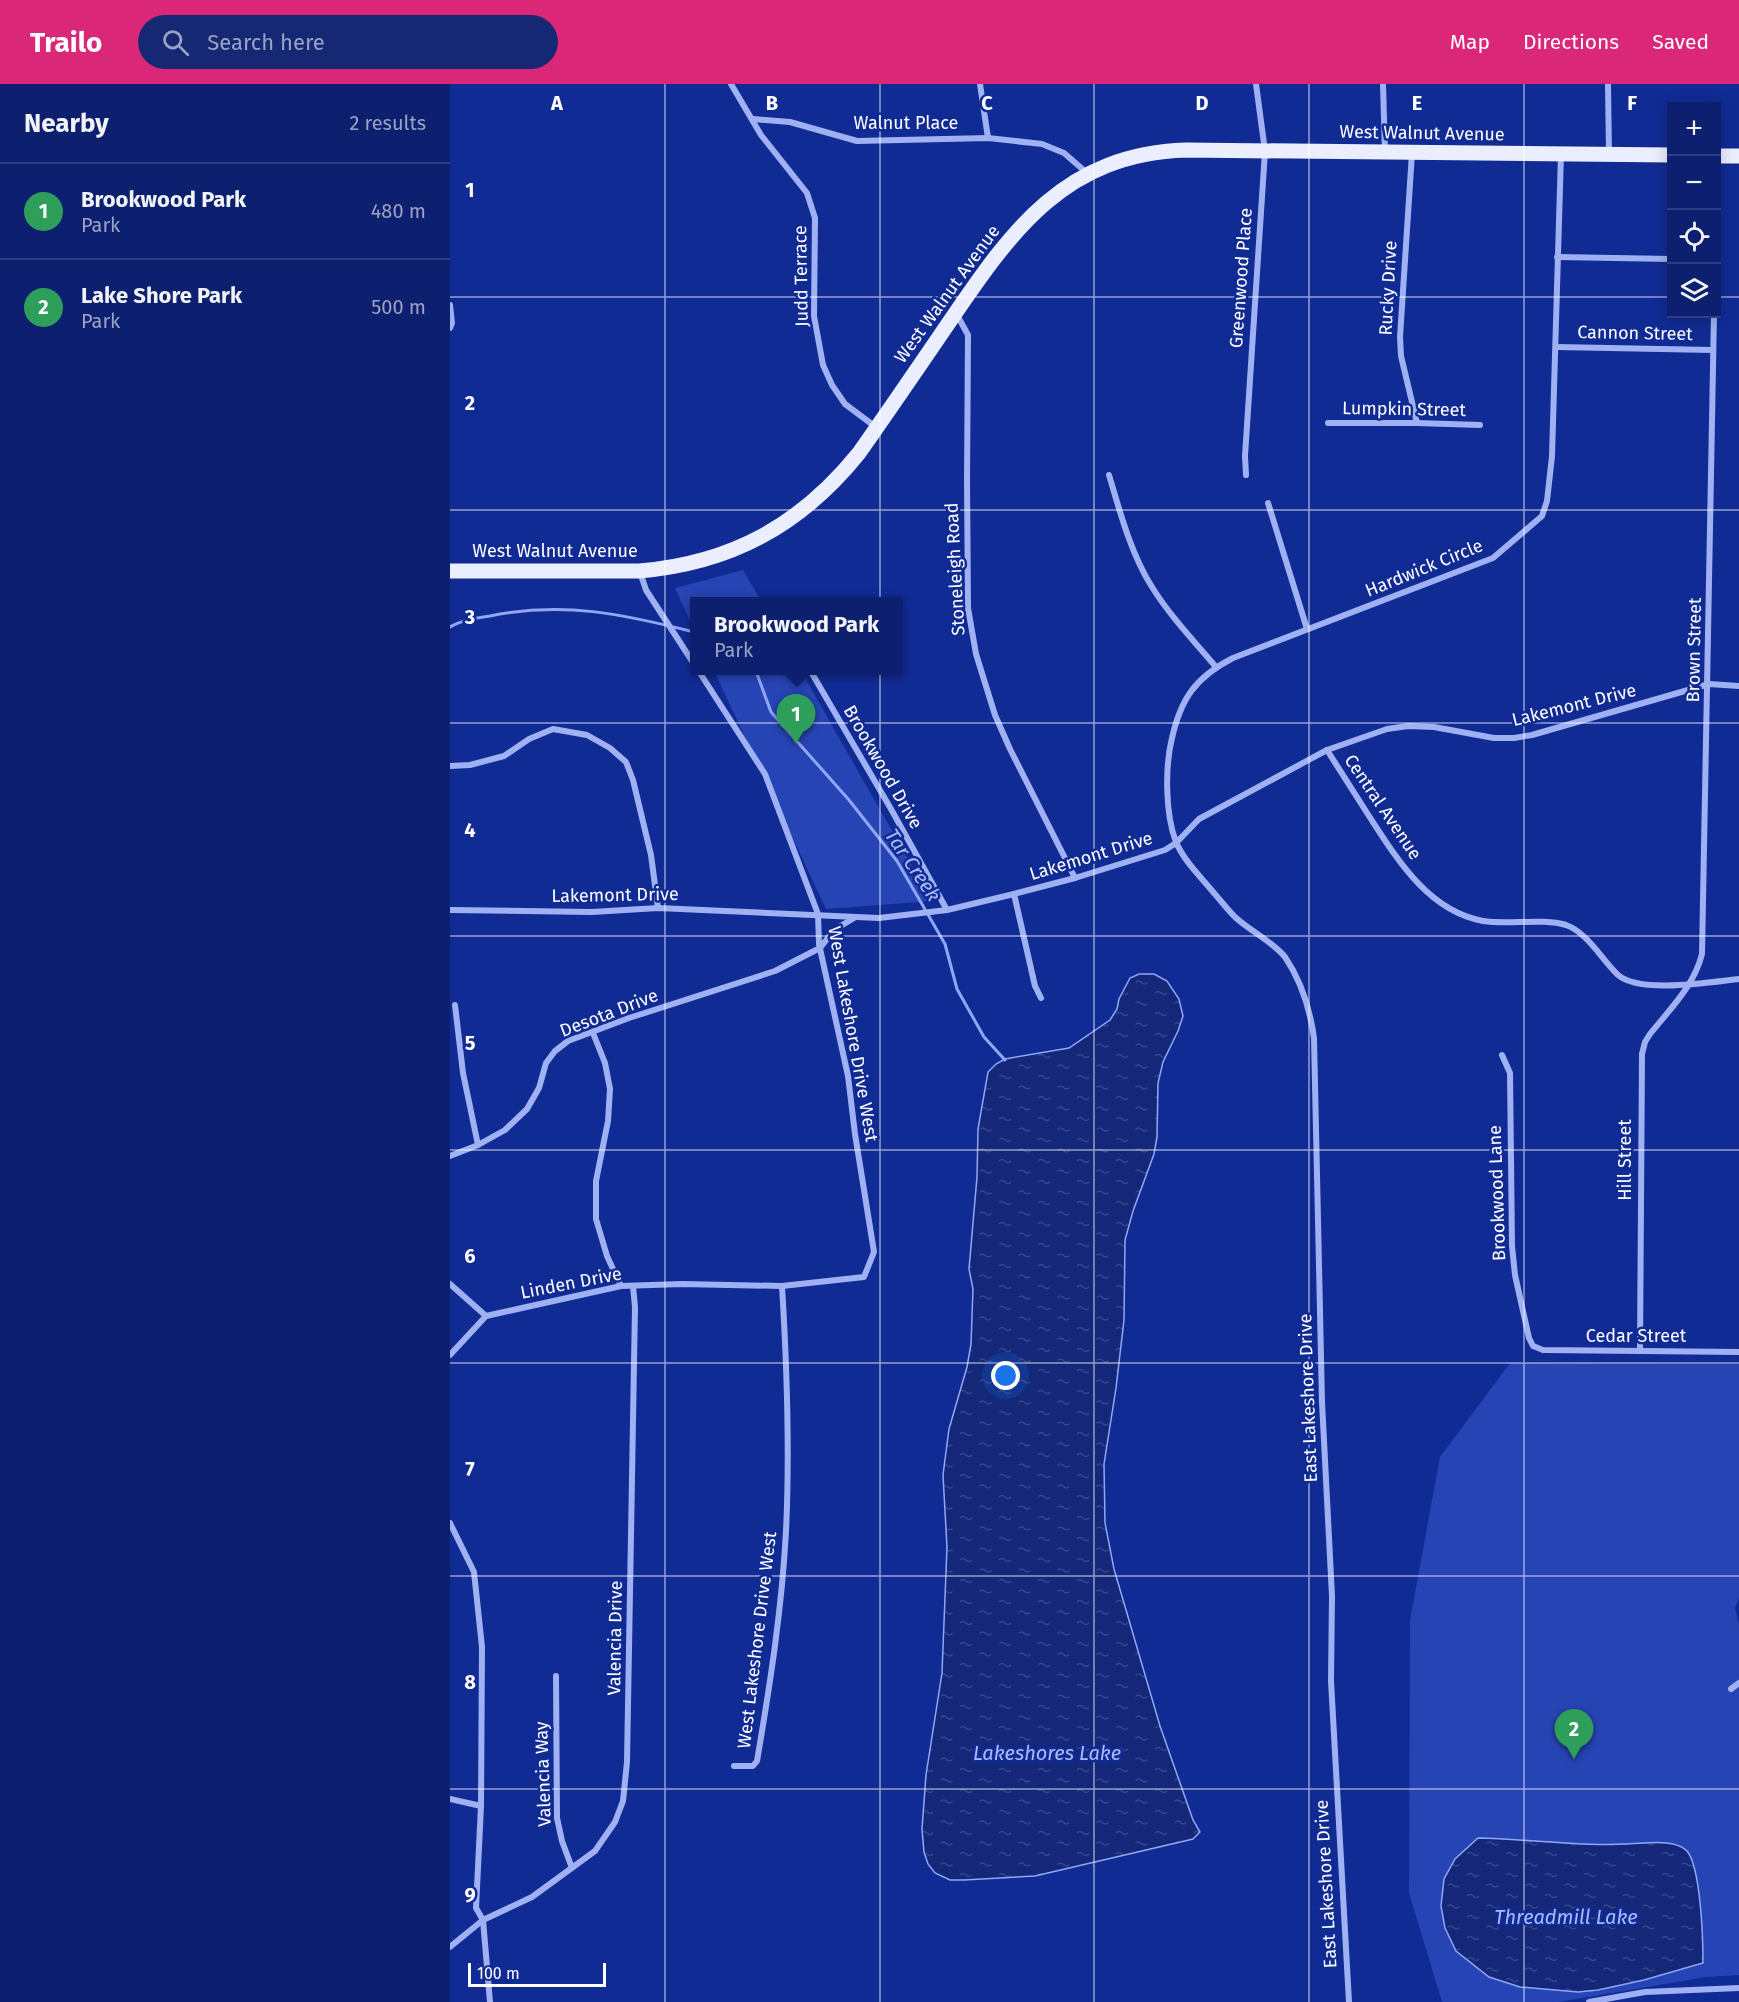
<!DOCTYPE html>
<html lang="en">
<head>
<meta charset="utf-8">
<style>
	:root { --surface:#0d206f; --page:#162874; --text:#f1f3f6; --muted:#9aa3c3; --line:#2d3e82; --accent:#db2777 }
	body { margin:0; font-family:"Fira Sans",sans-serif; background:var(--page); color:var(--text) }
	.controls { position:absolute; right:18px; top:18px; display:grid; overflow:hidden; border-radius:0px; box-shadow:0 3px 15px #0003 }
	.controls button { width:54px; height:54px; display:grid; place-items:center; padding:0; border:0; border-bottom:2px solid var(--line); background:var(--surface); color:var(--text); font:30px sans-serif }
	.scale { position:absolute; left:18px; bottom:15px; width:138px; box-sizing:border-box; padding-left:6px; border:3px solid #fff; border-top:0; font-size:16px; line-height:21px; white-space:nowrap; color:#fff; -webkit-text-stroke:4px #112b94; paint-order:stroke }
	.you { position:absolute; left:556px; top:1292px; width:21px; height:21px; margin:-15px; border:4px solid #fff; border-radius:50%; background:#1a73e8; box-shadow:0 0 0 9px #1a73e833 }
	.badge { display:grid; place-items:center; width:39px; height:39px; border-radius:50%; background:var(--accent); color:#fff; font-size:20px; font-weight:700 }
	.pin { position:absolute; translate:-50% -50px; filter:drop-shadow(0 2px 3px #0008) }
	.pin::after { content:''; position:absolute; top:32px; width:21px; height:18px; background:inherit; clip-path:polygon(0 0,100% 0,50% 100%) }
	.popup { position:absolute; left:240px; top:513px; width:213px; height:78px; box-sizing:border-box; display:grid; place-content:center; border-radius:0px; background:var(--surface); filter:drop-shadow(0 2px 4px #0005); font-size:20px; white-space:nowrap; color:var(--muted) }
	.popup b { font-size:22px; color:var(--text) }
	.popup::after { content:''; position:absolute; left:50%; top:100%; margin-left:-12px; border:12px solid transparent; border-top-color:var(--surface) }
	.list { margin:0; padding:0; list-style:none }
	h2 { display:flex; justify-content:space-between; align-items:center; height:78px; margin:0; padding:0 24px; font-size:26px }
	h2 small { font-size:20px; font-weight:400; color:var(--muted) }
	.list li { display:grid; grid-template-columns:39px 1fr auto; gap:18px; align-items:center; box-sizing:border-box; height:96px; padding:0 24px; border-top:2px solid var(--line) }
	.list b { display:block; font-size:22px; white-space:nowrap }
	.list p { margin:0; font-size:20px; white-space:nowrap; color:var(--muted) }
	.list em { font-size:20px; font-style:normal; color:var(--muted) }
	.icon { flex:none; width:33px; height:33px; fill:none; stroke:currentColor; stroke-width:2; stroke-linecap:round; stroke-linejoin:round }
	.map { position:relative; flex:none; width:1289px; height:1918px; overflow:hidden }
	header { display:flex; align-items:center; gap:36px; box-sizing:border-box; height:84px; padding:0 30px; background:var(--accent); color:#fff }
	header strong { font-size:28px }
	nav { display:flex; gap:33px; margin-inline-start:auto; font-size:21px }
	.search { width:420px; height:54px; background:var(--page); display:flex; align-items:center; gap:15px; box-sizing:border-box; padding:0 21px; border-radius:33px; color:var(--muted); font-size:22px }
	main { display:flex }
	aside { flex:1; background:var(--surface) }
	.map>svg:first-child { display:block }
	.park { fill:#2744b4 }
	.water { fill:url(#water-ripples); stroke:#90a7f7; stroke-width:1.5 }
	.lines { fill:none; stroke-linecap:round; stroke-linejoin:round }
	.stream { stroke:#90a7f7; stroke-width:3 }
	.minor { stroke:#9fb1f3; stroke-width:6 }
	.primary { stroke:#ebeeff; stroke-width:15 }
	.grid { fill:none; stroke:#fff; stroke-width:1.5; stroke-opacity:0.55 }
	.labels { text-anchor:middle; stroke-width:5; stroke-linejoin:round; paint-order:stroke }
	.street-label { font-size:18px; fill:#fff; stroke:#112b94 }
	.water-label { font-size:20px; font-style:italic; fill:#abbcfa; stroke:#112b94 }
	.grid-label { font-size:20px; text-anchor:middle; font-weight:bold; fill:#fff; stroke:#112b94; stroke-width:5; stroke-linejoin:round; paint-order:stroke }
</style>
</head>
<body>
<header>
<strong>Trailo</strong>
<div class="search"><svg class="icon" aria-label="search" viewBox="0 0 24 24"><circle cx="10" cy="10" r="6"/><path d="M15 15l6 6"/></svg>Search here</div>
<nav><a>Map</a><a>Directions</a><a>Saved</a></nav>
</header>
<main>
<aside>
<h2>Nearby<small>2 results</small></h2>
<ul class="list">
<li><span class="badge" style="background:#2e9e5b">1</span><div><b>Brookwood Park</b><p>Park</p></div><em>480 m</em></li>
<li><span class="badge" style="background:#2e9e5b">2</span><div><b>Lake Shore Park</b><p>Park</p></div><em>500 m</em></li>
</ul>
</aside>
<div class="map">
<svg width="1289" height="1918" viewBox="0 0 1289 1918">
	<defs>
		<pattern id="water-ripples" width="26" height="14" patternUnits="userSpaceOnUse" patternTransform="scale(1.5)"><rect width="26" height="14" fill="#142778"/><path d="M2 4q2-2 4 0t4 0M15 11q2-2 4 0t4 0" fill="none" stroke="#37478c"/></pattern>
	</defs>
	<rect width="100%" height="100%" fill="#112b94"/>
	<g class="park">
		<path d="M293,486L311,517L244,518V545L225,504Z"/>
		<path d="M264,587H351L482,817L376,825Z"/>
		<path d="M1060,1279L1289,1280V1514L1285,1524L1289,1540V1891L1256,1893L1109,1918H992L959,1809L960,1536L990,1373Z"/>
	</g>
	<g class="water">
		<path d="M689,890H704L717,897L729,915L733,932L728,947L713,978L708,999L707,1053L704,1070L683,1127L675,1156L674,1236L666,1304L654,1380L655,1439L664,1485L710,1642L743,1736L750,1748L743,1755L585,1792L514,1796H500L485,1789L478,1780L474,1768L472,1745L476,1691L492,1589L497,1463L493,1391L499,1345L517,1283L521,1260L523,1205L519,1185L527,1093L528,1045L538,988L546,980L555,975L619,964L660,936L667,925L669,915L680,894Z"/>
		<path d="M1028,1754C1083,1755 1138,1764 1193,1759C1205,1758 1228,1757 1237,1767C1251,1784 1253,1856 1253,1879L1194,1896L1148,1906L1128,1908L1070,1903L1039,1893L1006,1867L995,1844L991,1822L994,1795L1005,1775Z"/>
	</g>
	<g class="lines">
		<g class="stream">
			<path d="M0,543C12,536 27,534 40,532C113,517 173,530 244,548"/>
			<path d="M303,586L307,590L321,628L399,716L447,777L495,860L507,905L534,953L555,976"/>
		</g>
		<g class="minor">
			<path d="M281,0L311,51L357,109L365,134L364,232L373,281L382,301L395,320L427,344"/>
			<path d="M530,0L538,54"/>
			<path d="M933,0L935,68"/>
			<path d="M1158,0L1159,70"/>
			<path d="M303,35L340,38L407,57L538,54L592,60L614,69L637,89"/>
			<path d="M962,69L950,253L951,272L967,339"/>
			<path d="M1266,105L1267,73"/>
			<path d="M1107,173L1222,175"/>
			<path d="M0,221L2,239L0,244"/>
			<path d="M506,229L518,251L517,396L518,524L526,570L545,631L560,665L625,794"/>
			<path d="M1106,263L1263,266"/>
			<path d="M878,339H967L1030,341"/>
			<path d="M659,391C670,428 681,470 702,503C720,532 744,557 766,583"/>
			<path d="M796,391L795,372L815,67L806,0"/>
			<path d="M818,419L857,545"/>
			<path d="M190,488L196,506L244,580"/>
			<path d="M360,586L441,725L497,826"/>
			<path d="M877,666C891,688 905,710 919,732C947,775 978,827 1033,837C1058,841 1092,834 1116,841C1138,849 1152,876 1168,891C1190,910 1261,898 1289,895"/>
			<path d="M0,682L20,681L54,672L79,655L103,645L137,651L160,664L176,678L183,696L201,771L208,824"/>
			<path d="M564,810L585,902L591,914"/>
			<path d="M0,826L142,828L208,824L429,834L497,826L564,810L625,794L715,766L726,759L749,735L877,666L937,645L958,642L984,643L1044,654H1064L1082,651L1259,600L1289,602"/>
			<path d="M5,921L13,989L28,1061"/>
			<path d="M143,949L155,979L160,1005L158,1037L146,1097V1135L157,1172L171,1202"/>
			<path d="M1052,971L1060,989L1062,1162L1065,1191L1079,1254L1083,1262L1093,1266L1289,1268"/>
			<path d="M0,1072L28,1061L55,1046L77,1025L89,1004L96,979L105,967L118,957L179,934L325,887L370,864L384,846L404,834"/>
			<path d="M0,1200L36,1232L171,1202L232,1200L332,1202L414,1193L424,1168L405,1050L398,992L369,860L368,830L315,690L248,586"/>
			<path d="M1190,1267L1192,970L1195,958L1200,950C1220,925 1244,902 1252,870L1264,230"/>
			<path d="M0,1271L36,1232"/>
			<path d="M0,1439L24,1488L32,1563L31,1722L26,1824L33,1836L40,1918"/>
			<path d="M106,1592L107,1734L112,1757L122,1784"/>
			<path d="M1281,1605L1289,1599"/>
			<path d="M284,1682H303L307,1677C320,1601 332,1524 336,1447C340,1365 337,1283 332,1202"/>
			<path d="M0,1715L31,1722"/>
			<path d="M0,1863L33,1836L82,1813L145,1767L165,1738L173,1717L177,1678L185,1223L183,1202"/>
			<path d="M899,1918L881,1597L882,1512L872,1318L864,954C860,925 852,898 835,873C822,857 800,847 785,833C778,826 771,817 764,809C751,793 734,777 726,758C715,730 715,682 722,654C731,614 746,593 783,574L1043,474L1092,432L1097,417L1102,372L1111,70"/>
			<path d="M1139,1918L1195,1908L1289,1904"/>
		</g>
		<g class="primary">
			<path d="M1266,72H1289"/>
			<path d="M0,487H189C282,479 351,441 409,369C440,325 470,281 500,237C562,146 615,70 736,66L1222,71"/>
		</g>
	</g>
	<path class="grid" d="M215,0V1918M430,0V1918M644,0V1918M859,0V1918M1074,0V1918M0,213H1222M1266,213H1289M0,426H1289M0,639H1289M0,852H1289M0,1066H1289M0,1279H1289M0,1492H1289M0,1705H1289"/>
	<g class="labels">
		<g class="street-label">
			<text x="456" y="45">Walnut Place</text>
			<text transform="translate(972 49) rotate(1)" y="6">West Walnut Avenue</text>
			<text transform="translate(351 192) rotate(-91)" y="6">Judd Terrace</text>
			<text transform="translate(791 194) rotate(-86)" y="6">Greenwood Place</text>
			<text transform="translate(938 204) rotate(-87)" y="6">Rucky Drive</text>
			<text transform="translate(497 210) rotate(-54)" y="6">West Walnut Avenue</text>
			<text transform="translate(1185 249) rotate(1)" y="6">Cannon Street</text>
			<text transform="translate(954 325) rotate(1)" y="6">Lumpkin Street</text>
			<text x="105" y="473">West Walnut Avenue</text>
			<text transform="translate(974 484) rotate(-22)" y="6">Hardwick Circle</text>
			<text transform="translate(505 485) rotate(-93)" y="6">Stoneleigh Road</text>
			<text transform="translate(1244 566) rotate(-89)" y="6">Brown Street</text>
			<text transform="translate(1124 621) rotate(-14)" y="6">Lakemont Drive</text>
			<text transform="translate(433 683) rotate(60)" y="6">Brookwood Drive</text>
			<text transform="translate(933 723) rotate(56)" y="6">Central Avenue</text>
			<text transform="translate(641 772) rotate(-17)" y="6">Lakemont Drive</text>
			<text transform="translate(165 811) rotate(-1)" y="6">Lakemont Drive</text>
			<text transform="translate(159 929) rotate(-21)" y="6">Desota Drive</text>
			<text transform="translate(403 950) rotate(80)" y="6">West Lakeshore Drive West</text>
			<text transform="translate(1175 1076) rotate(-90)" y="6">Hill Street</text>
			<text transform="translate(1047 1109) rotate(-92)" y="6">Brookwood Lane</text>
			<text transform="translate(121 1199) rotate(-11)" y="6">Linden Drive</text>
			<text x="1186" y="1258">Cedar Street</text>
			<text transform="translate(858 1314) rotate(-92)" y="6">East Lakeshore Drive</text>
			<text transform="translate(165 1554) rotate(-89)" y="6">Valencia Drive</text>
			<text transform="translate(307 1556) rotate(-83)" y="6">West Lakeshore Drive West</text>
			<text transform="translate(93 1690) rotate(-92)" y="6">Valencia Way</text>
			<text transform="translate(876 1800) rotate(-93)" y="6">East Lakeshore Drive</text>
		</g>
		<g class="water-label">
			<text transform="translate(463 781) rotate(56)" y="7">Tar Creek</text>
			<text x="597" y="1676">Lakeshores Lake</text>
			<text x="1116" y="1840">Threadmill Lake</text>
		</g>
	</g>
	<g class="grid-label">
		<text x="107" y="26">A</text>
		<text x="322" y="26">B</text>
		<text x="537" y="26">C</text>
		<text x="752" y="26">D</text>
		<text x="967" y="26">E</text>
		<text x="1182" y="26">F</text>
		<text x="20" y="113">1</text>
		<text x="20" y="326">2</text>
		<text x="20" y="540">3</text>
		<text x="20" y="753">4</text>
		<text x="20" y="966">5</text>
		<text x="20" y="1179">6</text>
		<text x="20" y="1392">7</text>
		<text x="20" y="1605">8</text>
		<text x="20" y="1818">9</text>
	</g>
</svg>
<div class="controls">
<button>+</button>
<button>−</button>
<button><svg class="icon" aria-label="locate" viewBox="0 0 24 24"><circle cx="12" cy="12" r="6"/><path d="M12 2v4M12 18v4M2 12h4M18 12h4"/></svg></button>
<button><svg class="icon" aria-label="layers" viewBox="0 0 24 24"><path d="M12 4l9 5-9 5-9-5zM3 14l9 5 9-5"/></svg></button>
</div>
<div class="scale">100 m</div>
<div class="you"></div>
<div class="pin badge" style="left:346px;top:660px;background:#2e9e5b">1</div>
<div class="popup"><b>Brookwood Park</b>Park</div>
<div class="pin badge" style="left:1124px;top:1675px;background:#2e9e5b">2</div>
</div>
</main>
</body>
</html>
